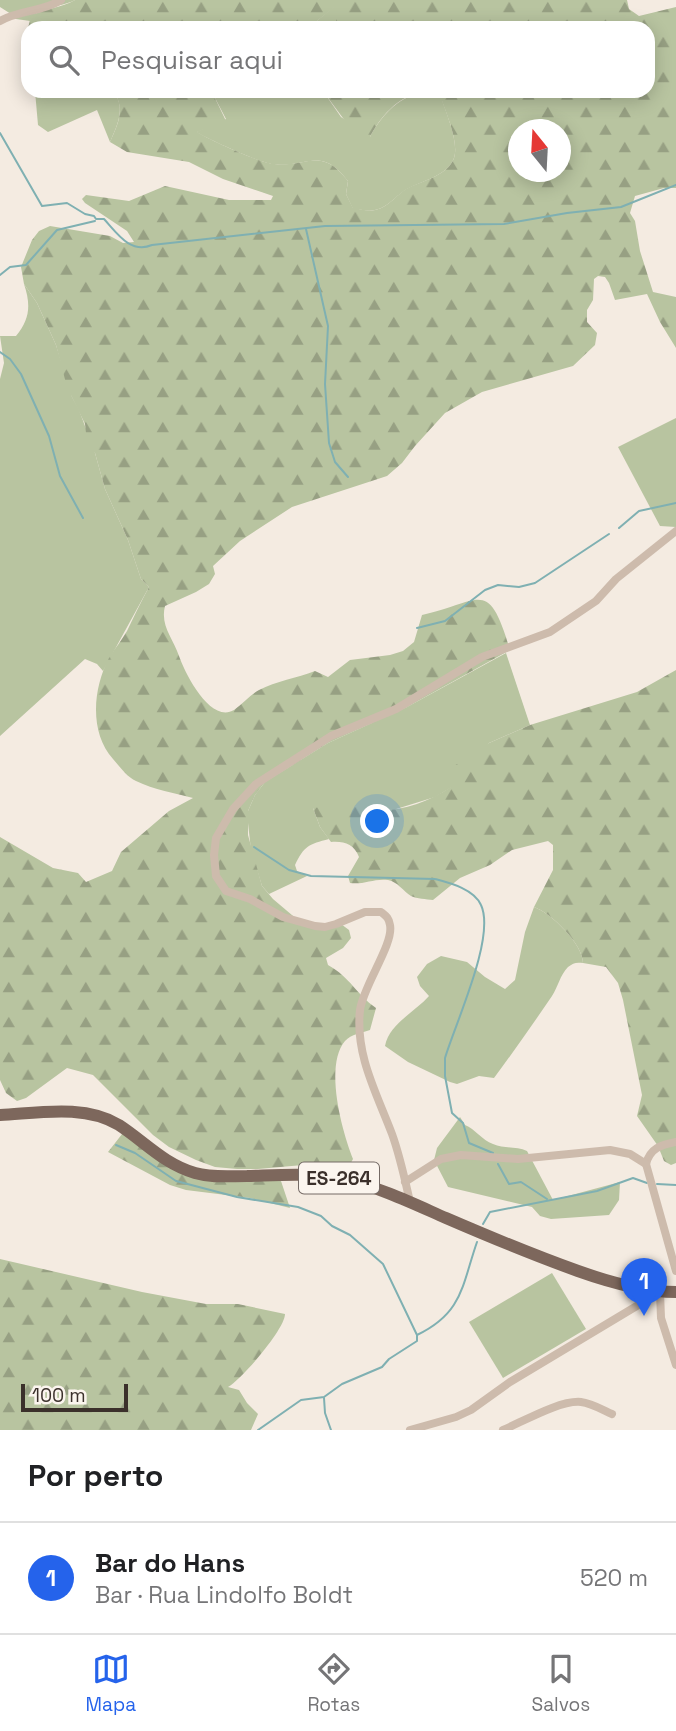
<!DOCTYPE html>
<html lang="pt">
<head>
<meta charset="utf-8">
<style>
	:root { --surface:#fff; --page:#f6f6f6; --text:#202124; --muted:#757577; --line:#e0e0e0; --accent:#2563eb }
	body { margin:0; font-family:"Space Grotesk",sans-serif; background:var(--page); color:var(--text) }
	.compass { position:absolute; left:508px; top:119px; width:63px; height:63px; border-radius:50%; background:var(--surface); box-shadow:0 4px 18px #0003; rotate:342deg }
	.scale { position:absolute; left:21px; bottom:18px; width:107px; box-sizing:border-box; padding-left:7px; border:4px solid #3b302b; border-top:0; font-size:19px; line-height:24px; white-space:nowrap; color:#3b302b; -webkit-text-stroke:5px #fbf5ee; paint-order:stroke }
	.you { position:absolute; left:378px; top:822px; width:24px; height:24px; margin:-18px; border:5px solid #fff; border-radius:50%; background:#1a73e8; box-shadow:0 0 0 10px #1a73e833 }
	.badge { display:grid; place-items:center; width:46px; height:46px; border-radius:50%; background:var(--accent); color:#fff; font-size:23px; font-weight:700 }
	.pin { position:absolute; translate:-50% -58px; filter:drop-shadow(0 2px 4px #0008) }
	.pin::after { content:''; position:absolute; top:37px; width:24px; height:21px; background:inherit; clip-path:polygon(0 0,100% 0,50% 100%) }
	.list { margin:0; padding:0; list-style:none }
	h2 { display:flex; justify-content:space-between; align-items:center; height:91px; margin:0; padding:0 28px; font-size:30px }
	h2 small { font-size:23px; font-weight:400; color:var(--muted) }
	.list li { display:grid; grid-template-columns:46px 1fr auto; gap:21px; align-items:center; box-sizing:border-box; height:112px; padding:0 28px; border-top:2px solid var(--line) }
	.list b { display:block; font-size:26px; white-space:nowrap }
	.list p { margin:0; font-size:23px; white-space:nowrap; color:var(--muted) }
	.list em { font-size:23px; font-style:normal; color:var(--muted) }
	.icon { flex:none; width:38px; height:38px; fill:none; stroke:currentColor; stroke-width:2; stroke-linecap:round; stroke-linejoin:round }
	.map { position:relative; flex:none; width:676px; height:1430px; overflow:hidden }
	.search { position:absolute; background:var(--surface); box-shadow:0 4px 18px #0003; left:21px; right:21px; top:21px; height:77px; display:flex; align-items:center; gap:18px; box-sizing:border-box; padding:0 24px; border-radius:21px; color:var(--muted); font-size:26px }
	.sheet { height:203px; background:var(--surface) }
	nav { display:flex; justify-content:space-around; align-items:center; box-sizing:border-box; height:98px; border-top:2px solid var(--line); background:var(--surface); font-size:19px; color:var(--muted) }
	nav a { display:grid; justify-items:center; gap:4px }
	nav .on { color:var(--accent) }
	.map>svg:first-child { display:block }
	.green { fill:#b8c4a0 }
	.forest { fill:url(#forest-firs); fill-rule:evenodd }
	.lines { fill:none; stroke-linecap:round; stroke-linejoin:round }
	.stream { stroke:#7fb0b2; stroke-width:2 }
	.minor { stroke:#cdbbac; stroke-width:8 }
	.primary { stroke:#7d675c; stroke-width:12 }
	.labels { text-anchor:middle; stroke-width:5; stroke-linejoin:round; paint-order:stroke }
	.shield { fill:#fbf5ee; stroke:#756b66; stroke-width:2 }
	.shield-label { font-size:19px; font-weight:bold; fill:#3b302b }
</style>
</head>
<body>
<div class="map">
<svg width="676" height="1430" viewBox="0 0 676 1430">
	<defs>
		<pattern id="forest-firs" width="22" height="20" patternUnits="userSpaceOnUse" patternTransform="scale(1.75)"><rect width="22" height="20" fill="#b8c4a0"/><path d="M5 1l3.5 6h-7zM16 11l3.5 6h-7z" fill="#97a083"/></pattern>
	</defs>
	<rect width="100%" height="100%" fill="#f4ebe1"/>
	<g class="green">
		<path d="M0,0H75C60,8 39,5 30,21L9,18L11,14L0,7Z"/>
		<path d="M336,5V28H298L313,24Z"/>
		<path d="M35,91H113C126,107 118,124 110,142L97,110L48,132L38,125Z"/>
		<path d="M216,91H323L341,117L370,137C379,119 398,96 420,94C427,93 436,98 442,100C447,115 459,143 454,158C448,175 425,180 411,187C397,193 390,207 375,210C368,212 360,209 353,209L346,194L348,181C320,145 309,168 273,164C260,163 208,139 196,132L226,119L214,96Z"/>
		<path d="M24,284L37,303L56,345L72,397L79,410L95,453L105,489L128,540L141,579L149,587L103,671L97,664L85,659L0,736V379L4,363L0,336H16C30,319 31,305 24,284Z"/>
		<path d="M676,418V527L660,526L618,447Z"/>
		<path d="M506,653L530,725L489,743L452,787L435,797L393,810L313,808L320,827L329,839C309,844 304,846 295,865L297,871L307,876L269,894L262,886L251,850L248,823V811L255,795L265,782L328,743L407,707Z"/>
		<path d="M534,907C551,913 583,944 583,963C576,962 573,963 568,967C560,975 558,987 552,996C533,1024 514,1051 494,1078L479,1076L457,1084L450,1082L408,1062L385,1046C389,1024 415,1012 429,996L420,986L417,977L427,964L441,956L467,962L485,977L505,989L515,980L525,932Z"/>
		<path d="M460,1117L465,1125C475,1129 482,1140 493,1144C504,1149 517,1146 527,1151L553,1200L620,1182L619,1200L609,1215L551,1219L540,1216L532,1207L448,1187L434,1160L437,1148Z"/>
		<path d="M552,1273L586,1329L503,1378L469,1322Z"/>
	</g>
	<g class="forest">
		<path d="M75,0H627L629,9L639,16L676,7V188H664L635,196L630,213L635,221L640,251L653,292L676,297V348L660,322L647,294L615,300L609,283L605,277L598,276L594,279L593,300L587,310V322L597,333L595,345L573,366L482,392L445,413L415,446L402,463L387,476L292,507L240,541L213,566L215,574L209,584L196,592L165,606C160,626 173,638 179,656C185,673 210,724 234,710C243,704 250,695 259,690C276,681 297,678 315,671L328,677L350,660L390,655L403,651L414,642L422,615C481,602 488,576 510,650L407,707L328,743L265,782L255,795L248,811V835L262,886L273,899L299,921L321,925L341,924L349,930L351,938L343,948L326,958L328,965C351,978 356,994 376,1008L370,1030C362,1033 351,1034 345,1041C324,1066 342,1131 353,1159L347,1170L303,1165L258,1169H237L215,1167L196,1160L169,1147L153,1135L93,1075L67,1068L26,1098L17,1101L6,1093L0,1080V837L53,868L78,873L86,882L112,871L121,852L169,811L193,798C175,793 154,790 136,781C127,777 120,767 113,759C89,732 93,688 109,658C115,648 122,640 127,631C134,616 141,602 149,587L141,579L128,540L105,489L95,453L83,442L86,433L85,424L67,387L56,345L37,303L24,284L21,267L32,240L39,231L50,226L110,236L123,243L134,242L127,231L85,203L82,199L86,195L129,201L165,186L229,200H271L273,196L223,179L189,162L127,152L110,142C118,124 126,108 113,91H216L214,96L226,121L197,132C210,140 260,163 274,164C309,167 321,146 348,181L346,194L353,208C360,209 368,212 375,210C390,207 397,193 410,187C425,180 448,175 454,158C459,143 447,115 442,101C436,99 427,93 420,94C398,95 379,119 370,137H367L351,129L323,91H648V28H336V6L313,24L297,28H252L245,26L243,28H28L31,16C46,8 61,8 75,0ZM518,130H560V172H518Z"/>
		<path d="M676,670V1163L671,1165L664,1161L658,1146L637,1116L642,1095L623,1000L618,983L606,967L583,963C583,944 551,913 534,907L553,870V845L548,841L512,850L490,865L460,878L433,900C426,899 417,899 411,896C403,891 398,882 388,880C375,878 363,885 350,883L348,876L359,857C354,844 344,841 331,842L320,827L313,808L367,800L379,811C405,810 430,801 451,787L454,766L489,743L530,725L637,692Z"/>
		<path d="M126,1129L192,1170L280,1178L290,1208L250,1198L186,1190L170,1185L108,1152Z"/>
		<path d="M0,1259L142,1292L206,1304H238L285,1314C285,1329 242,1379 228,1387L239,1390L247,1403L258,1414L251,1430H0Z"/>
	</g>
	<g class="lines">
		<g class="stream">
			<path d="M0,133L42,206L67,203L85,214L94,216L96,219H104C117,233 130,254 152,245L325,226L504,224L567,213L621,207L676,185"/>
			<path d="M306,229L328,326L325,384L329,443L335,462L348,477"/>
			<path d="M0,275L10,267L26,265L57,230L95,221"/>
			<path d="M0,352L10,359L21,374L49,436L60,476L83,518"/>
			<path d="M619,528L639,511L676,503"/>
			<path d="M417,628L445,621L485,590L498,585L519,587L535,583L609,534"/>
			<path d="M254,847L289,870L311,876L435,879C450,883 474,889 481,905C496,937 455,1024 445,1058V1076L452,1113L463,1123L469,1143L493,1153"/>
			<path d="M116,1145L135,1153L176,1181L237,1197L298,1207L321,1216L332,1226L350,1235L383,1264L417,1335"/>
			<path d="M498,1164L509,1184L521,1182L547,1199"/>
			<path d="M657,1184L676,1185"/>
			<path d="M483,1224L490,1212L597,1191L633,1178L647,1183"/>
			<path d="M324,1398L325,1413L331,1430"/>
			<path d="M258,1430L301,1400L324,1397L342,1384L382,1367L389,1359L417,1341V1335C463,1313 462,1285 477,1242"/>
		</g>
		<g class="minor">
			<path d="M0,21C19,10 42,12 61,0"/>
			<path d="M676,1142C661,1145 650,1148 646,1164L676,1271"/>
			<path d="M405,1182L441,1159L461,1155L518,1159L610,1150L630,1154L646,1164"/>
			<path d="M410,1202C405,1180 400,1156 392,1134C377,1094 355,1055 360,1010C363,986 394,944 390,925C389,918 386,916 381,912H365L336,924L325,927L315,926L283,917L250,899L226,891L216,876L214,855L216,838L233,809L256,784L331,736L396,709L482,657L550,632L596,601L616,579L676,531"/>
			<path d="M660,1292L661,1318L676,1365"/>
			<path d="M410,1430L456,1417L471,1410L510,1382L660,1292"/>
			<path d="M503,1430C524,1421 560,1400 581,1402C591,1403 603,1410 612,1414"/>
		</g>
		<path class="primary" d="M0,1115C38,1113 85,1104 119,1125C145,1142 164,1164 195,1173C212,1178 229,1176 247,1176C281,1175 314,1172 347,1180C381,1188 414,1204 446,1218C490,1237 533,1255 578,1271C609,1282 643,1292 676,1292"/>
	</g>
	<g class="labels">
		<rect class="shield" x="299" y="1162.5" width="80" height="31" rx="5"/>
		<g class="shield-label">
			<text x="339" y="1185">ES-264</text>
		</g>
	</g>
</svg>
<svg class="compass" viewBox="-18 -18 36 36"><path d="M0-13l5 13h-10z" fill="#e53935"/><path d="M0 13l5-13h-10z" fill="#757577"/></svg>
<div class="scale">100 m</div>
<div class="you"></div>
<div class="pin badge" style="left:644px;top:1316px">1</div>
<div class="search"><svg class="icon" aria-label="search" viewBox="0 0 24 24"><circle cx="10" cy="10" r="6"/><path d="M15 15l6 6"/></svg>Pesquisar aqui</div>
</div>
<section class="sheet">
<h2>Por perto<small></small></h2>
<ul class="list">
<li><span class="badge">1</span><div><b>Bar do Hans</b><p>Bar · Rua Lindolfo Boldt</p></div><em>520 m</em></li>
</ul>
</section>
<nav>
<a class="on"><svg class="icon" aria-label="map" viewBox="0 0 24 24"><path d="M3 6l6-2 6 2 6-2v14l-6 2-6-2-6 2zM9 4v14M15 6v14"/></svg>Mapa</a>
<a><svg class="icon" aria-label="directions" viewBox="0 0 24 24"><path d="M12 3l9 9-9 9-9-9zM9 14v-3h6M13 9l2 2-2 2"/></svg>Rotas</a>
<a><svg class="icon" aria-label="saved" viewBox="0 0 24 24"><path d="M7 4h10v16l-5-4-5 4z"/></svg>Salvos</a>
</nav>
</body>
</html>
